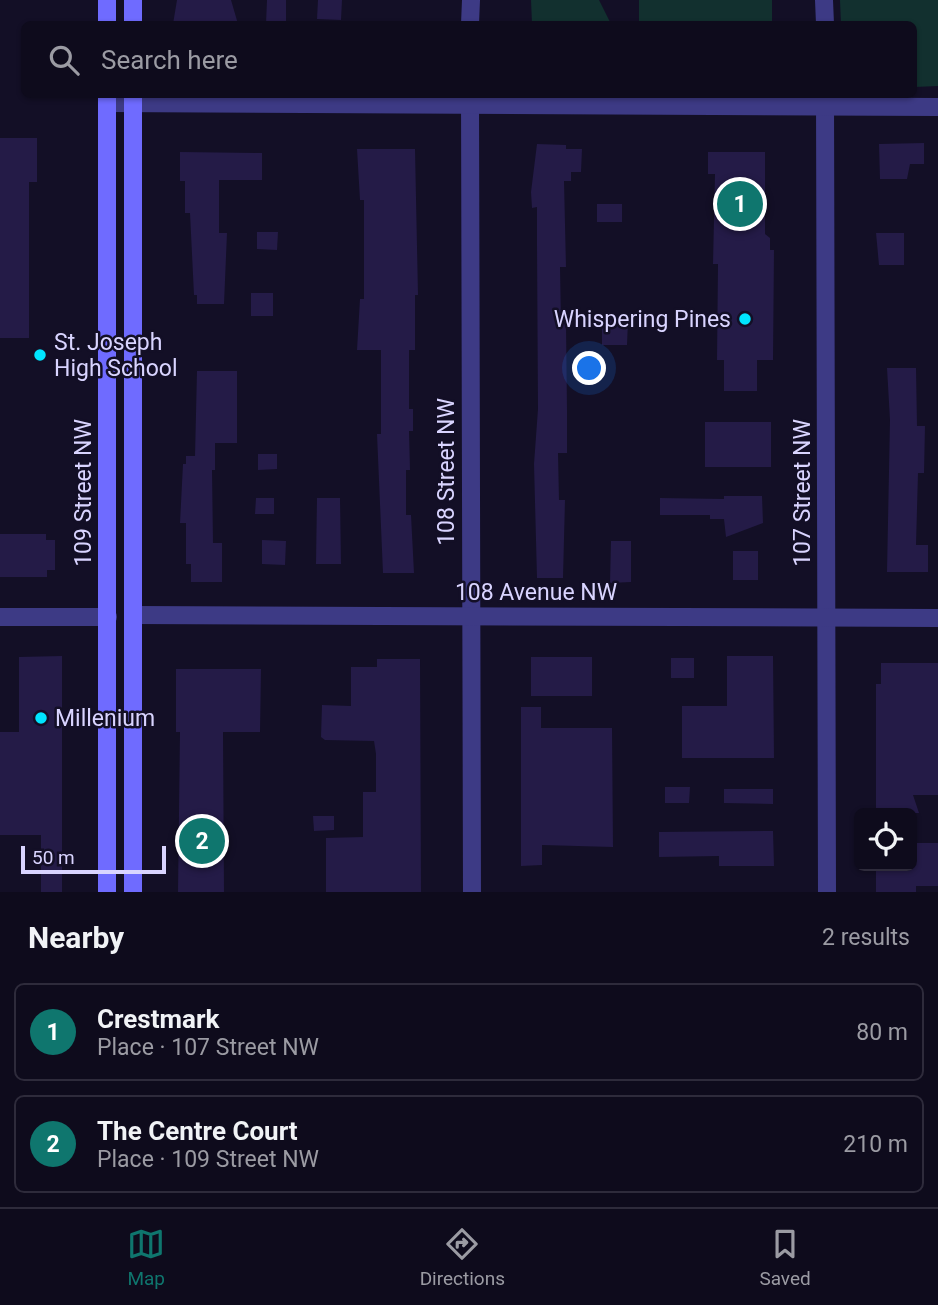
<!DOCTYPE html>
<html lang="en">
<head>
<meta charset="utf-8">
<style>
	:root { --surface:#0e0b1c; --page:#1c1929; --text:#f1f3f6; --muted:#9b9ba3; --line:#2e2b3b; --accent:#0f766e }
	body { margin:0; font-family:Roboto,sans-serif; background:var(--page); color:var(--text) }
	.controls { position:absolute; right:21px; bottom:21px; display:grid; overflow:hidden; border-radius:10px; box-shadow:0 2px 5px #0004 }
	.controls button { width:63px; height:63px; display:grid; place-items:center; padding:0; border:0; border-bottom:2px solid var(--line); background:var(--surface); color:var(--text); font:35px sans-serif }
	.scale { position:absolute; left:21px; bottom:18px; width:145px; box-sizing:border-box; padding-left:7px; border:4px solid #d9d4ff; border-top:0; font-size:19px; line-height:24px; white-space:nowrap; color:#d9d4ff; -webkit-text-stroke:5px #130f26; paint-order:stroke }
	.you { position:absolute; left:590px; top:369px; width:24px; height:24px; margin:-18px; border:5px solid #fff; border-radius:50%; background:#1a73e8; box-shadow:0 0 0 10px #1a73e833 }
	.badge { display:grid; place-items:center; width:46px; height:46px; border-radius:50%; background:var(--accent); color:#fff; font-size:23px; font-weight:700 }
	.pin { position:absolute; translate:-50% -50%; border:4px solid #fff; box-shadow:0 2px 7px #0006 }
	.list { margin:0; padding:0; list-style:none }
	h2 { display:flex; justify-content:space-between; align-items:center; height:91px; margin:0; padding:0 28px; font-size:30px }
	h2 small { font-size:23px; font-weight:400; color:var(--muted) }
	.list li { display:grid; grid-template-columns:46px 1fr auto; gap:21px; align-items:center; box-sizing:border-box; height:98px; margin:0 14px 14px; padding:0 14px; border:2px solid var(--line); border-radius:10px }
	.list b { display:block; font-size:26px; white-space:nowrap }
	.list p { margin:0; font-size:23px; white-space:nowrap; color:var(--muted) }
	.list em { font-size:23px; font-style:normal; color:var(--muted) }
	.icon { flex:none; width:38px; height:38px; fill:none; stroke:currentColor; stroke-width:2; stroke-linecap:round; stroke-linejoin:round }
	.map { position:relative; flex:none; width:938px; height:892px; overflow:hidden }
	.search { position:absolute; background:var(--surface); box-shadow:0 2px 5px #0004; left:21px; right:21px; top:21px; height:77px; display:flex; align-items:center; gap:18px; box-sizing:border-box; padding:0 24px; border-radius:10px; color:var(--muted); font-size:26px }
	.sheet { height:315px; background:var(--surface) }
	nav { display:flex; justify-content:space-around; align-items:center; box-sizing:border-box; height:98px; border-top:2px solid var(--line); background:var(--surface); font-size:19px; color:var(--muted) }
	nav a { display:grid; justify-items:center; gap:4px }
	nav .on { color:var(--accent) }
	.map>svg:first-child { display:block }
	.green { fill:#12302f }
	.building { fill:#241b47 }
	.lines { fill:none; stroke-linecap:round; stroke-linejoin:round }
	.minor { stroke:#3d3a85; stroke-width:18 }
	.secondary { stroke:#6f6bff; stroke-width:18 }
	.poi-dot { fill:#00e5ff; stroke:#130f26; stroke-width:2.5 }
	.labels { text-anchor:middle; stroke-width:5; stroke-linejoin:round; paint-order:stroke }
	.poi-label { font-size:23px; fill:#d9d4ff; stroke:#130f26; text-anchor:start }
	.street-label { font-size:23px; fill:#d9d4ff; stroke:#130f26 }
</style>
</head>
<body>
<div class="map">
<svg width="938" height="892" viewBox="0 0 938 892">
	<rect width="100%" height="100%" fill="#130f26"/>
	<g class="green">
		<path d="M531,0H599L611,24H532Z"/>
		<rect x="639" y="0" width="133" height="24"/>
		<path d="M840,0H938V86L914,87V24H841Z"/>
	</g>
	<g class="building">
		<path d="M177,0H231L238,24H173Z"/>
		<path d="M267,0H286V24H266Z"/>
		<path d="M318,0H342L341,20L317,19Z"/>
		<path d="M0,138H37V182H29V338H0Z"/>
		<path d="M924,143V164H910L907,179H880L879,144Z"/>
		<path d="M537,144L566,145V149H582L581,172H571V181H564L566,267H560L561,323H566L567,410V453H558L559,500H565L563,578H537L534,464L538,409L537,245V207L532,208L531,192Z"/>
		<path d="M357,149H415L418,295H415V350H409V409H413V431H409L410,470H406V515H411L414,573H383L377,434H381V350H357L360,299H364V200H360Z"/>
		<path d="M180,152L262,153V180H219V233H227L224,304H197V295H194L190,213H185V181H180Z"/>
		<path d="M708,152H765V234L770,238V250H774L773,360H757V391H724V360H717L718,264H713L715,174H708Z"/>
		<rect x="597" y="204" width="25" height="18"/>
		<path d="M257,232H278L277,250L257,249Z"/>
		<path d="M876,233H904V265H879Z"/>
		<rect x="251" y="293" width="22" height="23"/>
		<path d="M602,320L628,321L627,345H602Z"/>
		<path d="M887,368H916L917,426H925L924,473H918L916,545H928V572H887L890,420Z"/>
		<path d="M197,371H237V443H215V470H212L213,543H222V582H191V564H186V523H180L183,464H186V456H195Z"/>
		<rect x="705" y="422" width="66" height="45"/>
		<path d="M258,454H277V469L258,470Z"/>
		<path d="M724,496H762L763,523L726,537L724,519H710V515H660V498L724,499Z"/>
		<path d="M256,498H274V514H255Z"/>
		<path d="M317,498H340L341,564H316Z"/>
		<path d="M0,534H46V540H55V570H47V577H0Z"/>
		<path d="M262,540L286,541L285,565L262,564Z"/>
		<path d="M611,541H631V582L610,583Z"/>
		<rect x="733" y="551" width="25" height="29"/>
		<path d="M62,656V892H41V835H0V732H19V657Z"/>
		<path d="M727,656H773L774,758H682V706H727Z"/>
		<rect x="531" y="657" width="61" height="39"/>
		<rect x="671" y="658" width="23" height="20"/>
		<path d="M377,659H420L421,892H326V838L363,837V792H376V754L374,741L325,740L321,737L322,705L351,706V667H377Z"/>
		<path d="M881,663H938V795H913L919,813H876V684H881Z"/>
		<path d="M176,669H261L260,732H223L224,892H178L180,732H176Z"/>
		<path d="M521,707H541V728H612L613,847L542,845V865L521,866Z"/>
		<path d="M665,787H690L689,803H665Z"/>
		<path d="M724,789H773V804L724,803Z"/>
		<path d="M313,816H334V830L314,831Z"/>
		<path d="M773,831L774,866H719V856L659,857V832Z"/>
		<path d="M912,843H938V886H916V892H876V866H912Z"/>
	</g>
	<g class="lines">
		<g class="minor">
			<path d="M824,0L825,24"/>
			<path d="M470,24L471,0"/>
			<path d="M470,94L472,892"/>
			<path d="M825,98L827,892"/>
			<path d="M107,103L938,107"/>
			<path d="M133,615L938,618"/>
			<path d="M0,617H108"/>
		</g>
		<g class="secondary">
			<path d="M133,0V24"/>
			<path d="M107,24V0"/>
			<path d="M133,94V892"/>
			<path d="M107,892V94"/>
		</g>
	</g>
	<g class="poi-dot">
		<circle cx="745" cy="319" r="7"/>
		<circle cx="40" cy="355" r="7"/>
		<circle cx="41" cy="718" r="7"/>
	</g>
	<g class="labels">
		<g class="poi-label">
			<text x="731" y="327" text-anchor="end">Whispering Pines</text>
			<text x="54" y="350">St. Joseph<tspan x="54" dy="26">High School</tspan></text>
			<text x="55" y="726">Millenium</text>
		</g>
		<g class="street-label">
			<text transform="translate(446 472) rotate(-90)" y="8">108 Street NW</text>
			<text transform="translate(83 493) rotate(-90)" y="8">109 Street NW</text>
			<text transform="translate(802 493) rotate(-90)" y="8">107 Street NW</text>
			<text x="536" y="600">108 Avenue NW</text>
		</g>
	</g>
</svg>
<div class="controls">
<button><svg class="icon" aria-label="locate" viewBox="0 0 24 24"><circle cx="12" cy="12" r="6"/><path d="M12 2v4M12 18v4M2 12h4M18 12h4"/></svg></button>
</div>
<div class="scale">50 m</div>
<div class="you"></div>
<div class="pin badge" style="left:740px;top:204px">1</div>
<div class="pin badge" style="left:202px;top:841px">2</div>
<div class="search"><svg class="icon" aria-label="search" viewBox="0 0 24 24"><circle cx="10" cy="10" r="6"/><path d="M15 15l6 6"/></svg>Search here</div>
</div>
<section class="sheet">
<h2>Nearby<small>2 results</small></h2>
<ul class="list">
<li><span class="badge">1</span><div><b>Crestmark</b><p>Place · 107 Street NW</p></div><em>80 m</em></li>
<li><span class="badge">2</span><div><b>The Centre Court</b><p>Place · 109 Street NW</p></div><em>210 m</em></li>
</ul>
</section>
<nav>
<a class="on"><svg class="icon" aria-label="map" viewBox="0 0 24 24"><path d="M3 6l6-2 6 2 6-2v14l-6 2-6-2-6 2zM9 4v14M15 6v14"/></svg>Map</a>
<a><svg class="icon" aria-label="directions" viewBox="0 0 24 24"><path d="M12 3l9 9-9 9-9-9zM9 14v-3h6M13 9l2 2-2 2"/></svg>Directions</a>
<a><svg class="icon" aria-label="saved" viewBox="0 0 24 24"><path d="M7 4h10v16l-5-4-5 4z"/></svg>Saved</a>
</nav>
</body>
</html>
